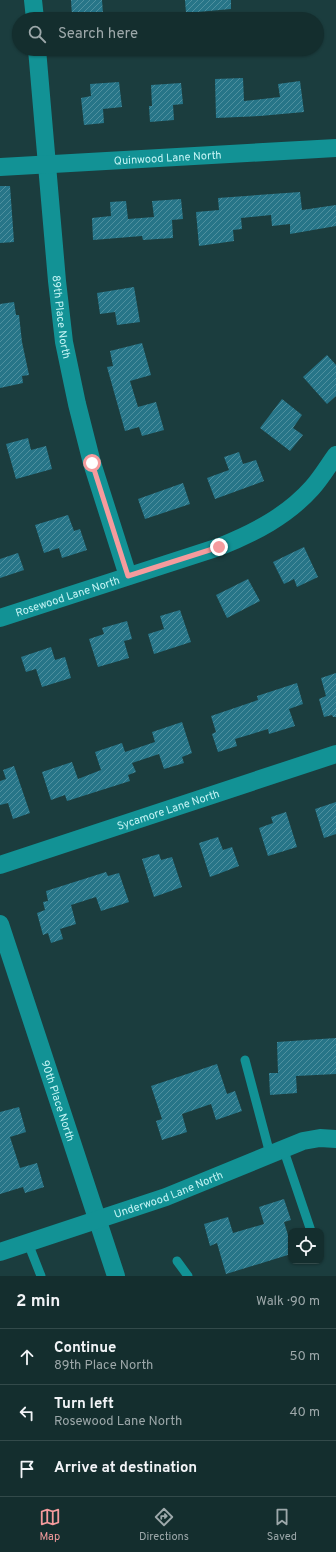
<!DOCTYPE html>
<html lang="en">
<head>
<meta charset="utf-8">
<style>
	:root { --surface:#142e2e; --page:#1d3636; --text:#f1f3f6; --muted:#9da8aa; --line:#334a4a; --accent:#f59b9d }
	body { margin:0; font-family:Overpass,sans-serif; background:var(--page); color:var(--text) }
	.controls { position:absolute; right:12px; bottom:12px; display:grid; overflow:hidden; border-radius:8px; box-shadow:0 1px 3px #0004 }
	.controls button { width:36px; height:36px; display:grid; place-items:center; padding:0; border:0; border-bottom:1px solid var(--line); background:var(--surface); color:var(--text); font:20px sans-serif }
	.stop { position:absolute; width:12px; height:12px; margin:-9px; border:3px solid #f59b9d; border-radius:50%; background:#fff }
	.stop.end { background:#f59b9d; border-color:#fff; box-shadow:0 1px 4px #0008 }
	.list { margin:0; padding:0; list-style:none }
	h2 { display:flex; justify-content:space-between; align-items:center; height:52px; margin:0; padding:0 16px; font-size:17px }
	h2 small { font-size:13px; font-weight:400; color:var(--muted) }
	.list li { display:grid; grid-template-columns:26px 1fr auto; gap:12px; align-items:center; box-sizing:border-box; height:56px; padding:0 16px; border-top:1px solid var(--line) }
	.list b { display:block; font-size:15px; white-space:nowrap }
	.list p { margin:0; font-size:13px; white-space:nowrap; color:var(--muted) }
	.list em { font-size:13px; font-style:normal; color:var(--muted) }
	.icon { flex:none; width:22px; height:22px; fill:none; stroke:currentColor; stroke-width:2; stroke-linecap:round; stroke-linejoin:round }
	.map { position:relative; flex:none; width:336px; height:1276px; overflow:hidden }
	.search { position:absolute; background:var(--surface); box-shadow:0 1px 3px #0004; left:12px; right:12px; top:12px; height:44px; display:flex; align-items:center; gap:10px; box-sizing:border-box; padding:0 14px; border-radius:22px; color:var(--muted); font-size:15px }
	.sheet { height:220px; background:var(--surface) }
	nav { display:flex; justify-content:space-around; align-items:center; box-sizing:border-box; height:56px; border-top:1px solid var(--line); background:var(--surface); font-size:11px; color:var(--muted) }
	nav a { display:grid; justify-items:center; gap:2px }
	nav .on { color:var(--accent) }
	.map>svg:first-child { display:block }
	.building { fill:url(#building-hatch) }
	.lines { fill:none; stroke-linecap:round; stroke-linejoin:round }
	.lane { stroke:#129295; stroke-width:9 }
	.street { stroke:#129295; stroke-width:18 }
	.route { stroke:#f59b9d; stroke-width:5 }
	.labels { text-anchor:middle; stroke-width:3.5; stroke-linejoin:round; paint-order:stroke }
	.street-label { font-size:11px; fill:#c4f4f5; stroke:#012425 }
</style>
</head>
<body>
<div class="map">
<svg width="336" height="1276" viewBox="0 0 336 1276">
	<defs>
		<pattern id="building-hatch" width="6" height="6" patternUnits="userSpaceOnUse"><rect width="6" height="6" fill="#277588"/><path d="M-1 1l2-2M0 6l6-6M5 7l2-2" fill="none" stroke="#4f909f"/></pattern>
	</defs>
	<rect width="100%" height="100%" fill="#1b3d3e"/>
	<g class="building">
		<path d="M71,0H102L103,14L72,16Z"/>
		<path d="M185,0H231V9L186,13Z"/>
		<path d="M243,78L244,101L280,97L278,84L300,81L304,112L260,116L216,118L215,79Z"/>
		<path d="M119,82L122,107L103,109L104,123L84,125L81,98L91,96L90,84Z"/>
		<path d="M181,83L183,104L173,105L174,120L150,122L149,106H152L151,85Z"/>
		<path d="M0,186H10L14,242L0,243Z"/>
		<path d="M300,192L302,210L336,205V226L290,234V224L272,226L271,215L241,218L242,229L233,230L234,241L199,246L196,212L219,210L218,198Z"/>
		<path d="M181,199L183,219L172,220L173,238L143,240L142,236L93,240L92,218L111,216L110,202L126,201L128,219L154,217L152,201Z"/>
		<path d="M134,287L140,322L117,325L115,312L100,314L97,293Z"/>
		<path d="M14,302L16,315H19L22,342L29,375L22,376L23,383L0,388V304Z"/>
		<path d="M142,343L151,375L130,381L138,407L156,402L164,430L142,436L139,427L125,431L107,367L113,366L110,351Z"/>
		<path d="M327,355L336,365V396L327,404L303,377Z"/>
		<path d="M282,399L302,415L293,428L303,435L290,451L260,428Z"/>
		<path d="M28,438L31,450L46,446L52,469L16,479L6,444Z"/>
		<path d="M239,452L243,464L256,460L264,481L215,499L207,478L229,470L224,457Z"/>
		<path d="M183,483L190,504L145,519L138,499Z"/>
		<path d="M68,515L74,531L80,529L87,550L62,558L59,548L44,553L35,525Z"/>
		<path d="M304,547L318,577L297,587L294,579L284,584L273,562Z"/>
		<path d="M18,553L24,570L0,578V559Z"/>
		<path d="M248,579L260,601L227,618L216,595Z"/>
		<path d="M180,610L191,642L154,654L148,634L164,629L160,616Z"/>
		<path d="M127,621L132,639L124,641L129,658L98,667L89,639L104,634L102,628Z"/>
		<path d="M51,647L55,660L65,657L71,678L42,687L36,669L26,672L21,657Z"/>
		<path d="M336,673V717H333L332,715L324,717L319,699L326,696L321,678Z"/>
		<path d="M297,683L303,704L289,709L295,726L269,734L268,729L235,739L237,746L218,752L212,734L216,732L211,716L258,700L257,696Z"/>
		<path d="M182,722L192,753L182,757L184,763L164,769L159,754L132,763L136,772L128,775L130,781L67,801L65,795L51,800L42,772L72,762L78,779L101,770L95,752L122,743L125,752L155,742L152,732Z"/>
		<path d="M14,766L30,813L13,819L8,803L0,805V781L6,779L3,770Z"/>
		<path d="M336,802V834L324,838L315,809Z"/>
		<path d="M286,812L297,847L268,856L259,828L273,823L271,817Z"/>
		<path d="M218,837L223,850L232,847L239,866L210,877L199,843Z"/>
		<path d="M159,854L161,860L172,857L182,887L154,897L142,859Z"/>
		<path d="M106,872L108,876L119,873L129,902L101,911L96,897L71,905L76,924L60,929L63,939L51,943L48,933L43,935L37,913L45,910L43,902L48,901L46,891Z"/>
		<path d="M336,1038V1074L296,1076L297,1093L270,1095L269,1073H278L277,1042Z"/>
		<path d="M217,1064L227,1094L235,1091L242,1111L216,1120L211,1104L182,1114L187,1132L162,1140L156,1121L162,1119L151,1086Z"/>
		<path d="M19,1107L26,1132L10,1137L20,1168L37,1163L44,1187L25,1193L23,1187L0,1194V1112Z"/>
		<path d="M284,1199L291,1220L284,1222L291,1245V1254L226,1274L217,1243L210,1246L204,1224L228,1217L233,1233L264,1224L259,1207Z"/>
	</g>
	<g class="lines">
		<g class="lane">
			<path d="M245,1060L270,1154"/>
			<path d="M283,1148L311,1231"/>
			<path d="M28,1243L41,1276"/>
			<path d="M177,1261L188,1276"/>
		</g>
		<g class="street">
			<path d="M33,0L35,19"/>
			<path id="s1" d="M37,49L57,281L64,342L77,404L92,463L128,576"/>
			<path id="s2" d="M0,167L336,148"/>
			<path id="s3" d="M0,618L219,547C254,533 287,516 312,488C321,478 328,466 336,455"/>
			<path id="s4" d="M0,865L336,754"/>
			<path id="s5" d="M0,924L116,1276"/>
			<path id="s6" d="M0,1252L166,1197L303,1141L320,1138L336,1139"/>
		</g>
	</g>
	<g class="lines">
		<path class="route" d="M92,463L128,576L219,547"/>
	</g>
	<g class="labels">
		<g class="street-label">
			<text dy="4" stroke="none"><textPath href="#s2" startOffset="168">Quinwood Lane North</textPath></text>
			<text dy="4" stroke="none"><textPath href="#s1" startOffset="269">89th Place North</textPath></text>
			<text dy="4" stroke="none"><textPath href="#s3" startOffset="71">Rosewood Lane North</textPath></text>
			<text dy="4" stroke="none"><textPath href="#s4" startOffset="177">Sycamore Lane North</textPath></text>
			<text dy="4" stroke="none"><textPath href="#s5" startOffset="186">90th Place North</textPath></text>
			<text dy="4" stroke="none"><textPath href="#s6" startOffset="178">Underwood Lane North</textPath></text>
		</g>
	</g>
</svg>
<div class="controls">
<button><svg class="icon" aria-label="locate" viewBox="0 0 24 24"><circle cx="12" cy="12" r="6"/><path d="M12 2v4M12 18v4M2 12h4M18 12h4"/></svg></button>
</div>
<div class="stop" style="left:92px;top:463px"></div>
<div class="stop end" style="left:219px;top:547px"></div>
<div class="search"><svg class="icon" aria-label="search" viewBox="0 0 24 24"><circle cx="10" cy="10" r="6"/><path d="M15 15l6 6"/></svg>Search here</div>
</div>
<section class="sheet">
<h2>2 min<small>Walk · 90 m</small></h2>
<ul class="list">
<li><svg class="icon" aria-label="ahead" viewBox="0 0 24 24"><path d="M12 20V5M6 11l6-6 6 6"/></svg><div><b>Continue</b><p>89th Place North</p></div><em>50 m</em></li>
<li><svg class="icon" aria-label="left" viewBox="0 0 24 24"><path d="M17 20v-9H6M10 6l-5 5 5 5"/></svg><div><b>Turn left</b><p>Rosewood Lane North</p></div><em>40 m</em></li>
<li><svg class="icon" aria-label="arrive" viewBox="0 0 24 24"><path d="M6 21V4h12l-3 4 3 4H6"/></svg><div><b>Arrive at destination</b></div></li>
</ul>
</section>
<nav>
<a class="on"><svg class="icon" aria-label="map" viewBox="0 0 24 24"><path d="M3 6l6-2 6 2 6-2v14l-6 2-6-2-6 2zM9 4v14M15 6v14"/></svg>Map</a>
<a><svg class="icon" aria-label="directions" viewBox="0 0 24 24"><path d="M12 3l9 9-9 9-9-9zM9 14v-3h6M13 9l2 2-2 2"/></svg>Directions</a>
<a><svg class="icon" aria-label="saved" viewBox="0 0 24 24"><path d="M7 4h10v16l-5-4-5 4z"/></svg>Saved</a>
</nav>
</body>
</html>
